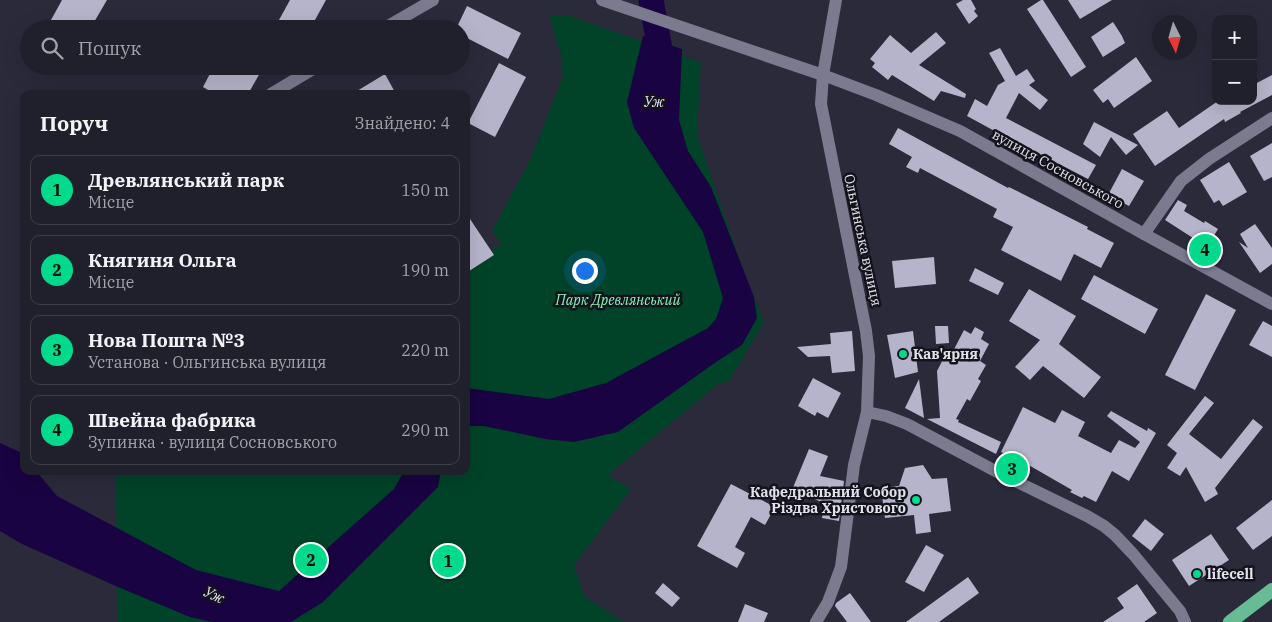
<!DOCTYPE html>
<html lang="uk">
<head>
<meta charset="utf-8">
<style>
	:root { --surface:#20202c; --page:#282834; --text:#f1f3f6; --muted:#a2a3a9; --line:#3d3e48; --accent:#01d98b }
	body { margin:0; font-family:"IBM Plex Serif",serif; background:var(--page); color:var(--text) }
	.controls { position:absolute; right:15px; top:15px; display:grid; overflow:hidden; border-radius:10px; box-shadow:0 5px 20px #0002 }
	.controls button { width:45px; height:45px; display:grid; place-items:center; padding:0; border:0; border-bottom:1px solid var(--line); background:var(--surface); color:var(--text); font:25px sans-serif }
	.compass { position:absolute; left:1152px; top:15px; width:45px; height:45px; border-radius:50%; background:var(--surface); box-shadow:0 5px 20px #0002; rotate:175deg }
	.you { position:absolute; left:584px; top:270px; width:18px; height:18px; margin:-12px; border:4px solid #fff; border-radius:50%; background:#1a73e8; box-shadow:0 0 0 8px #1a73e833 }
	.badge { display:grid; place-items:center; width:32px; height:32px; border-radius:50%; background:var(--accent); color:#111; font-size:16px; font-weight:700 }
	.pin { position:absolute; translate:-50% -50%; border:2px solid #fff; box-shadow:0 1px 5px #0006 }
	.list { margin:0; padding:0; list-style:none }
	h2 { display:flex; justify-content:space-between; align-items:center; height:65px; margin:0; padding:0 20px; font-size:21px }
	h2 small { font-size:16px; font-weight:400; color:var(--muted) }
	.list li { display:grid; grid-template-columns:32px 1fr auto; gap:15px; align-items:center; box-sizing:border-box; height:70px; margin:0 10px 10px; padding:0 10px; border:1px solid var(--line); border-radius:10px }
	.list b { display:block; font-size:19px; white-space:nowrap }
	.list p { margin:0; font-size:16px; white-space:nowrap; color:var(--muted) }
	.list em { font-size:16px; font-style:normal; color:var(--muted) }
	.icon { flex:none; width:28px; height:28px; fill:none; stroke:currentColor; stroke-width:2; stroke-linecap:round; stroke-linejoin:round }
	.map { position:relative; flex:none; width:1272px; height:622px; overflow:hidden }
	.search { position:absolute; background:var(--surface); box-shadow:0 5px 20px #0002; left:20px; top:20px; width:450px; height:55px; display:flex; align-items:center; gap:12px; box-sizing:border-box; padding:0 18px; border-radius:28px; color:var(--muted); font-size:19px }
	.panel { position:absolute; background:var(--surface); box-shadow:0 5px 20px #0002; left:20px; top:90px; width:450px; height:385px; border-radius:10px }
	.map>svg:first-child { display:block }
	.green { fill:#014328 }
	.water { fill:#190342 }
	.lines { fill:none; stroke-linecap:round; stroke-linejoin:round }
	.river { stroke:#190342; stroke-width:25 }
	.building { fill:#b5b4ca }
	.minor { stroke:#7c7a8f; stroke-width:12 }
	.tertiary { stroke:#7c7a8f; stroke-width:12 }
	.trunk { stroke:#68bc94; stroke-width:14 }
	.poi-dot { fill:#01d98b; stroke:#14131b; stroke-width:2 }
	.labels { text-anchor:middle; stroke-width:5; stroke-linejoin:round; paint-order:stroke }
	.street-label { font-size:14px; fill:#e1e1ec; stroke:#14131b }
	.park-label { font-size:14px; font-style:italic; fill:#82f5b8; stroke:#14131b }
	.poi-label { font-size:14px; font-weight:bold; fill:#e1e1ec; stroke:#14131b; text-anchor:start }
	.water-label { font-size:15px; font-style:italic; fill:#e2e0f4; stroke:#14131b }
</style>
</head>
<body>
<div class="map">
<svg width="1272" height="622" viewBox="0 0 1272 622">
	<rect width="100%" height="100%" fill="#2b2a3b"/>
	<path class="green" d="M549,16H570L701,62L697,135L746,278L764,322L729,381L718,384L608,475L631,489L574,565L584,596L624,622H117L116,471H466V266L502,244L492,231L530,160L563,77L561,56Z"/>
	<g class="water">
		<path d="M643,36L682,49L679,120L688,151L711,187L754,297L757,318L742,345L716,362L618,432L574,442L545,439L484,426H466V388L549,399L606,383L708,328L716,319L723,298L703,232L634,128L627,102Z"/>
		<path d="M0,443L22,453L24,455V471H36L57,496L196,570L279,591L394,489L404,471H441L438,487L323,602L291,622H212L190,617L118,587L20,543L0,531Z"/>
	</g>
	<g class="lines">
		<path class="river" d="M651,0L660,49L657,74"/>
	</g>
	<g class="building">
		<path d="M62,0H107L90,29H46Z"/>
		<path d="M290,0H326L310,29H274Z"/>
		<path d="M963,0H971L976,9L974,11L978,16L969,24L956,4Z"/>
		<path d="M1041,0H1043L1086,67L1071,77L1027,9Z"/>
		<path d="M1068,0H1112L1080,19Z"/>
		<path d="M467,6L521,33L508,59L461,35V29H456Z"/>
		<path d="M1113,22L1122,36L1125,43L1103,57L1091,37Z"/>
		<path d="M936,32L946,43L919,65L966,94L965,98L941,91L934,101L892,75L888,80L872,67L875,63L870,59L890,35L911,53Z"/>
		<path d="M1000,48L1016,76L1027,69L1035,81L1029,85L1048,100L1040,110L1019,93L1006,118L1096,165L1088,179L1038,153L1037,154L967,116L975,99L987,106L998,85L1005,81L989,53Z"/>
		<path d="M1136,57L1152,81L1114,108L1108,99L1103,103L1093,90Z"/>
		<path d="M499,63L526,77L495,137L468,123Z"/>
		<path d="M214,66H264L248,94H215L203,87Z"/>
		<path d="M385,74L396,94H352Z"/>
		<path d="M1272,75V95L1240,112L1241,113L1225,122L1224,119L1155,166L1133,134L1167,111L1179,128L1218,101H1253V85Z"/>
		<path d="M1094,122L1111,131L1138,145L1126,155L1111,137L1100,157L1083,144Z"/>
		<path d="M898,128L1008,188L1009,187L1088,227L1087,229L1114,243L1101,268L1074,254L1061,281L1001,250L1013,227L993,217L997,209L920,168L918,173L906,167L912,157L889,144Z"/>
		<path d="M1272,143V177L1264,181L1250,156Z"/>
		<path d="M1229,162L1247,192L1223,206L1219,200L1214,203L1200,180Z"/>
		<path d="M1122,169L1144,181L1129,206L1108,195Z"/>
		<path d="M1178,200L1187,205L1184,211L1204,223L1205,221L1218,229L1207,247L1165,220Z"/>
		<path d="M466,213L494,255L466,273Z"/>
		<path d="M1255,224L1272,248V264L1260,273L1239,242L1248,248L1240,234Z"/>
		<path d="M934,257L936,284L895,288L892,261Z"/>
		<path d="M975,268L1004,283L998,295L969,281Z"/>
		<path d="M1094,275L1158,309L1145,334L1081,299Z"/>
		<path d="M1029,289L1076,316L1059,344L1101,377L1084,398L1043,366L1030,380L1015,367L1040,340L1009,321Z"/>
		<path d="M1206,294L1236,310L1195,390L1165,375Z"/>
		<path d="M1263,321L1272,326V357L1249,345Z"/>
		<path d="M935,326H948L949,343L936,344Z"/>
		<path d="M975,327L984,332L981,339L989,344L980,361L986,365L978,379L981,381L970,401L967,399L956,419L959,420L958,422L1001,442L996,454L927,419L940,418L937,371L949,348L950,357L964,330L971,334Z"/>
		<path d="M852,331L855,371L832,373L830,356L808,357L797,347L831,344L830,333Z"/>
		<path d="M913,331L918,372L895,378L887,335Z"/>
		<path d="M813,378L841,393L828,418L817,412L815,416L798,406Z"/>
		<path d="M919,379L924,418L905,408Z"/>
		<path d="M1205,396L1214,403L1189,434L1221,459L1253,419L1263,427L1215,488L1218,494L1205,502L1186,467L1180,476L1167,468L1177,453L1167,445Z"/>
		<path d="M1023,407L1055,423L1062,410L1085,422L1078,436L1111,453L1119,440L1135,448L1140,442L1107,416L1111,411L1147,431L1148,428L1156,433L1129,481L1112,471L1096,502L1084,496L1082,498L1070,492L1072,490L1032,467L1001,452Z"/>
		<path d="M809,449L828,456L820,476L844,481L839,521L822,518L824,503L792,490Z"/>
		<path d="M923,465L932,479L947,478L951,511L929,514L931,532L916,534L914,515L885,518L881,488L899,486L905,468Z"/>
		<path d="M731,484L775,507L765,525L751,517L735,547L745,553L737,568L697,546Z"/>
		<path d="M1272,500V536L1253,550L1236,528Z"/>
		<path d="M1145,519L1164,534L1151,551L1132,536Z"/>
		<path d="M1211,534L1229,560L1189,586L1172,560Z"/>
		<path d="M926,545L944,555L924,592L905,582Z"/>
		<path d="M968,577L979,593L939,622H906Z"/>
		<path d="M663,583L680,598L672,607L655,593Z"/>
		<path d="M1137,584L1157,613L1144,622H1103L1124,608L1117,598Z"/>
		<path d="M850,593L871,622H847L835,606L836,603Z"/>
		<path d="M745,604L768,613L764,622H738Z"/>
	</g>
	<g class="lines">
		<g class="minor">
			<path d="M383,29L433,0"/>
			<path d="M271,94L318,66"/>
			<path d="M1144,234L1181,181L1209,159L1272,118"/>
			<path d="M867,412L886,416L907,424L1001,474L1087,516L1104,526L1115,535L1133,554L1180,611L1185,622"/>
			<path d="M816,622L828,602L841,567L854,465L867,412L869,356L866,331L821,104L823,75L836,0"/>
		</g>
		<path class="tertiary" d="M602,0L823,75L876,95L960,131L1144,234L1272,304"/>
		<path class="trunk" d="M1230,622L1272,590"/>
	</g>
	<g class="poi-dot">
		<circle cx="903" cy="354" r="5"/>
		<circle cx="916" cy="500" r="5"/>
		<circle cx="1197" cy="574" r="5"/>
	</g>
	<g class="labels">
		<g class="street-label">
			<text transform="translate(1058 169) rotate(29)" y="5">вулиця Сосновського</text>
			<text transform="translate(863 240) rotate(78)" y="5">Ольгинська вулиця</text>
		</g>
		<g class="park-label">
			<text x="618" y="305">Парк Древлянський</text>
		</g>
		<g class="poi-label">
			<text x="913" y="359">Кав'ярня</text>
			<text x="906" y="497" text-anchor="end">Кафедральний Собор<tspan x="906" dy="16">Різдва Христового</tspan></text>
			<text x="1207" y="579">lifecell</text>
		</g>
		<g class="water-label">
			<text x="654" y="107">Уж</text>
			<text transform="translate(214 595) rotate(25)" y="5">Уж</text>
		</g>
	</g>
</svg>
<div class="controls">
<button>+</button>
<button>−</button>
</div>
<svg class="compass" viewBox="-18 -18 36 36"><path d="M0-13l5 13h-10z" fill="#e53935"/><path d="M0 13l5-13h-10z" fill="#a2a3a9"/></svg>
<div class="you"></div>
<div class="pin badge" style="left:448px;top:561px">1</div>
<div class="pin badge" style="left:311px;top:560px">2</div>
<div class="pin badge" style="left:1012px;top:469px">3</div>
<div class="pin badge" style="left:1205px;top:250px">4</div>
<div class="search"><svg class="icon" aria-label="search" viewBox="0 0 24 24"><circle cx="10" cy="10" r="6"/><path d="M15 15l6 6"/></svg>Пошук</div>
<section class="panel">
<h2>Поруч<small>Знайдено: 4</small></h2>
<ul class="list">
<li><span class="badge">1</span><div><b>Древлянський парк</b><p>Місце</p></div><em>150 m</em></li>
<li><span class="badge">2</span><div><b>Княгиня Ольга</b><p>Місце</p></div><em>190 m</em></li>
<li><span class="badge">3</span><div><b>Нова Пошта №3</b><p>Установа · Ольгинська вулиця</p></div><em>220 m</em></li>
<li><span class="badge">4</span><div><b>Швейна фабрика</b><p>Зупинка · вулиця Сосновського</p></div><em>290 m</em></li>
</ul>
</section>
</div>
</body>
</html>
